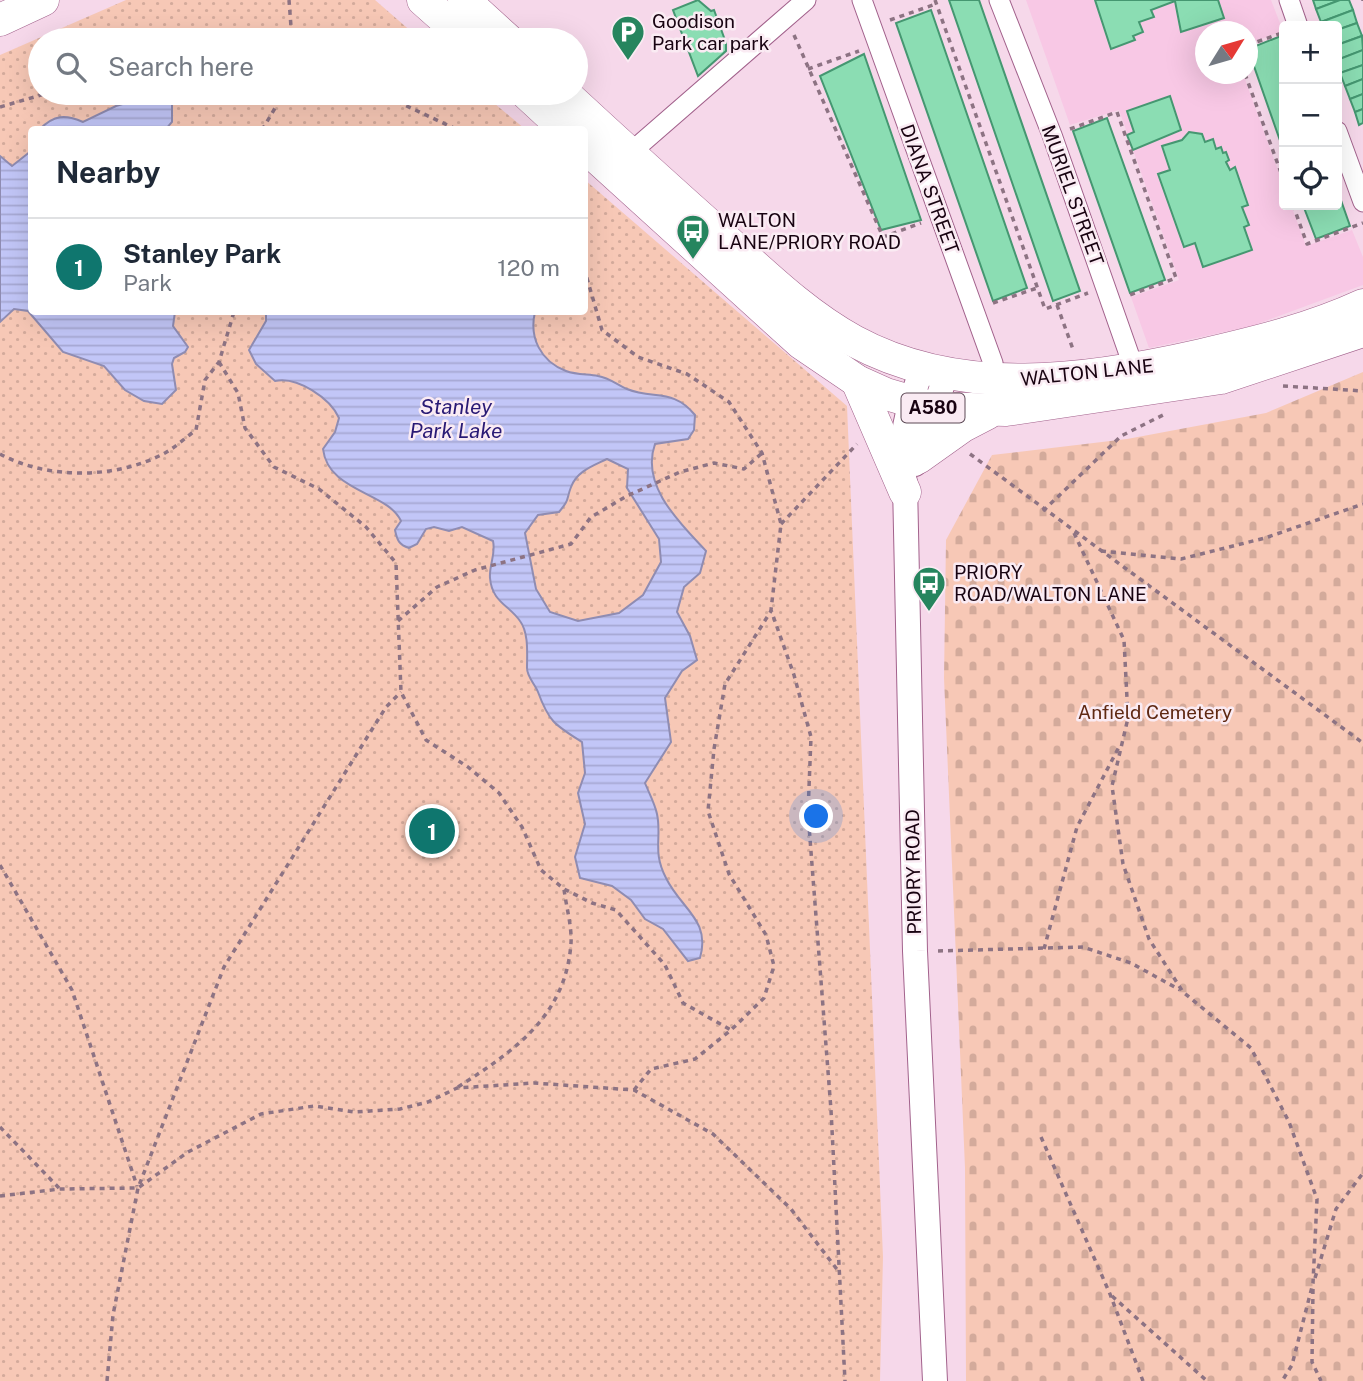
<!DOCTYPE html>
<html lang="en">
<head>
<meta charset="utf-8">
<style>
	:root { --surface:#fff; --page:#f2f2f3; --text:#1f2937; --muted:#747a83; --line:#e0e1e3; --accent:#0f766e }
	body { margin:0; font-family:"Public Sans",sans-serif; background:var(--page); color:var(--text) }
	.controls { position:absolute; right:21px; top:21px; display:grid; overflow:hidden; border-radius:7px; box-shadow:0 7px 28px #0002 }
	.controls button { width:63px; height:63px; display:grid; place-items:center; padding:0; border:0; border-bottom:2px solid var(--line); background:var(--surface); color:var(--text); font:35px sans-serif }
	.compass { position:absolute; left:1195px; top:21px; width:63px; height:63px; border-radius:50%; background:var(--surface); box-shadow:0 7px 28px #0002; rotate:53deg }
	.you { position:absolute; left:817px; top:817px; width:24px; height:24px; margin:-18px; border:5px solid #fff; border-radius:50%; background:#1a73e8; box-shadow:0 0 0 10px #1a73e833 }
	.badge { display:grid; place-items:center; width:46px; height:46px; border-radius:50%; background:var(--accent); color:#fff; font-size:23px; font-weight:700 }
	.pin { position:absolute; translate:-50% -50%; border:4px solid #fff; box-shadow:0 2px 7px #0006 }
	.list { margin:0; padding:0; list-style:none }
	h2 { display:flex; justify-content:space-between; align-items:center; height:91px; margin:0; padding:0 28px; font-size:30px }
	h2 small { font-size:23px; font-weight:400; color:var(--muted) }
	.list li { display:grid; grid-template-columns:46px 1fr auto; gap:21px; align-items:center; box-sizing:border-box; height:98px; padding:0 28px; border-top:2px solid var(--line) }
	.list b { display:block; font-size:26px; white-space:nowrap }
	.list p { margin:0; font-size:23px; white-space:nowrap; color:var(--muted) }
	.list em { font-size:23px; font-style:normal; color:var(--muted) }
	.icon { flex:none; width:38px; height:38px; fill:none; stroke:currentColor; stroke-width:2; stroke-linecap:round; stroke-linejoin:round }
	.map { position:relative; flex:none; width:1363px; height:1381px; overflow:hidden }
	.search { position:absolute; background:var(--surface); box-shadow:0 7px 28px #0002; left:28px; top:28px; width:560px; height:77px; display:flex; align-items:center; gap:18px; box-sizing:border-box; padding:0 24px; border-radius:38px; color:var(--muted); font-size:26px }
	.panel { position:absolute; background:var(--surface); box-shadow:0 7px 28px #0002; left:28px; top:126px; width:560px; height:189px; border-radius:7px }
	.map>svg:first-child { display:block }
	.built { fill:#f8c8e5 }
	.cemetery { fill:url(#cemetery-stones) }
	.park { fill:url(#park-dots) }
	.water { fill:url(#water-rules); stroke:#8f8cb2; stroke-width:2; fill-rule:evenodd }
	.building { fill:#8bddb3; stroke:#459771; stroke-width:2 }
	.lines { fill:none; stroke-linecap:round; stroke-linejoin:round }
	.minor-casing { stroke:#a2628c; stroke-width:21 }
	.tertiary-casing { stroke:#a2628c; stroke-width:26 }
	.trunk-casing { stroke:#a2628c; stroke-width:33 }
	.path { stroke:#8d7383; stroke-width:3.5; stroke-dasharray:5 5; stroke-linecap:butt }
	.minor { stroke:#fff; stroke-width:19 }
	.tertiary { stroke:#fff; stroke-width:24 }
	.trunk { stroke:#fff; stroke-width:32 }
	.labels { text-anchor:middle; stroke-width:5; stroke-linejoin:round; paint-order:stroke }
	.shield { fill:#faebf3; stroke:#5c4955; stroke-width:2 }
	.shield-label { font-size:18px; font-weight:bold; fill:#180311 }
	.poi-label { font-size:19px; fill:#180311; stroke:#faebf3; text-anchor:start }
	.street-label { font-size:19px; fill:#180311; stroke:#faebf3 }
	.park-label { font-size:19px; fill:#5f2812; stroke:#faebf3 }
	.water-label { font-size:21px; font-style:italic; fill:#291a75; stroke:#faebf3 }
</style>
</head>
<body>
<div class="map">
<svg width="1363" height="1381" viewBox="0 0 1363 1381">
	<defs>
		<pattern id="cemetery-stones" width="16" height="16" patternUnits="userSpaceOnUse" patternTransform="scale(1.75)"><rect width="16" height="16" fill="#f7c8b6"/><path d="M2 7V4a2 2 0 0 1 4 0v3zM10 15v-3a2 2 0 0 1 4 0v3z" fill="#d3aa9b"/></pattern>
		<pattern id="park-dots" width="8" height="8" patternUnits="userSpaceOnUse" patternTransform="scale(1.75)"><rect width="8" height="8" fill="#f7c8b6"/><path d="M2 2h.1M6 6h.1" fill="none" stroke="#d3aa9b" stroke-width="1.8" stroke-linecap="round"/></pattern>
		<pattern id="water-rules" width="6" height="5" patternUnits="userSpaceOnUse" patternTransform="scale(1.75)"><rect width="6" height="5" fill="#c2c6f7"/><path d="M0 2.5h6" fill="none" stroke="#a6a8d3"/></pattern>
	</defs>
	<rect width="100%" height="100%" fill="#f6d8ea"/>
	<path class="built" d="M1026,0H1271L1283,31L1248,44V32H1206V74H1243L1284,187V205H1291L1306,246L1352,230L1363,257V285L1252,326L1149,348L1131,297L1179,280L1119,110L1070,125Z"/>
	<path class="cemetery" d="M1363,372V1381H966L965,1168L944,678L946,540L992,455L1127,439L1266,413Z"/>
	<path class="park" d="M126,0H375L421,40H40V93H482L525,129L32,130V312H584L585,180L847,406L883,1257L880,1381H0V55Z"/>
	<g class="water">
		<path d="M156,94L172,104V122L166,129H40C54,115 65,114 83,122L116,106Z"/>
		<path d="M31,151L32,312H175L173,326L188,347L185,352L174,358L172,364L176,390L162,404L144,401L125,390L104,366L63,352L28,311L14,309L0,322V156L12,166Z"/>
		<path d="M266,312H535C529,337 540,361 566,371C577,375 588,374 598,376C610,378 617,385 627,389C654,400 673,388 695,415L694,430L688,439L655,444C640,486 681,524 706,551L700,573L684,587L677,612L690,636L697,660L682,671L665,698L671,742L645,783C649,793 655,804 657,814C662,838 652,851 666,878C681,909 711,920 700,958L688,961L663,929L645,919L631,900L612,886L580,878L575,857L585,824L578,793L585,773L582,742C555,725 549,722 538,692C535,684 527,677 527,668C527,654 529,633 520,621C509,605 492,602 490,578C489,565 496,554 493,541L462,527L449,531L434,527L426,529L417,544L409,548C399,545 397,540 395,530L401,521C388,492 328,492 323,449L335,432L339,418C330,398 297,376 275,381L256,364L249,350L266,321ZM607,459L628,469L627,488L659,539L661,562L643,595L619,613L578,621L550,612L536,589L525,533L538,515L559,512C570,499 566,500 571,487C577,471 593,466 607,459Z"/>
	</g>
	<g class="building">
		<path d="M698,0L711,11L714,10L726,43V51L698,76L673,10Z"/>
		<path d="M949,0H979L1080,291L1053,301Z"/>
		<path d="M1095,0H1218L1224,18L1181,32L1175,1L1151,10L1154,17L1139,22L1143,32L1133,36L1135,40L1111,49Z"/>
		<path d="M1313,0H1340L1316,9Z"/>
		<path d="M1340,0H1349L1353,10L1321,22L1316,9Z"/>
		<path d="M931,10L1027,288L993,301L896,23Z"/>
		<path d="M1353,10L1357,23L1337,30V26H1323L1321,22Z"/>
		<path d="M1357,23L1362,36L1337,45V30Z"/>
		<path d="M1281,36L1284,45V152L1248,49Z"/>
		<path d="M1362,36L1363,50L1337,60V45Z"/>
		<path d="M1363,50V65L1340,73L1337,60Z"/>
		<path d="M864,54L921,220L881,230L820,76Z"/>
		<path d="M1363,65V79L1345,86L1340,73Z"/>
		<path d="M1363,79V94L1350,99L1345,86Z"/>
		<path d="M1363,94V109L1355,112L1350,99Z"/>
		<path d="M1170,96L1181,130L1133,150L1127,135L1134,132L1127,111Z"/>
		<path d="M1363,109V123L1359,125L1355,112Z"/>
		<path d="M1107,118L1165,280L1130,293L1073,131Z"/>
		<path d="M1189,132L1202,134L1205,142L1213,139L1216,149L1221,147L1223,153L1226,152L1229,160L1226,162L1230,170L1235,167L1248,205L1242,207L1249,225L1244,227L1252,250L1203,267L1195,243L1184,247L1158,174L1170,170L1162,146L1182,140Z"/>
		<path d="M1337,189L1350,226L1316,239L1303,205H1337Z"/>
	</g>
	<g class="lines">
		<defs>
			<g id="minor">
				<path d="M862,0L993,363L995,378"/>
				<path d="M999,0L1052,135L1137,377"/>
				<path d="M1289,0L1298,26"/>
				<path d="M1337,131L1363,202"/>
				<path d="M622,160L806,0"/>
			</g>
			<g id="tertiary">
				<path d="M923,367C907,408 898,441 905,484L915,951L935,1381"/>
				<path d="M915,464L946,375"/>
			</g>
			<g id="trunk">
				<path d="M423,0L468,40"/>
				<path d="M464,0L508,40"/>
				<path d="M0,20L43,0"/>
				<path d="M526,93L566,130"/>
				<path d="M564,93C617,142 671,191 725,239C765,275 806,315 854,341C961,399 1087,381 1201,355C1257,342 1311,329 1363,305"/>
				<path d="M584,146L801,343L857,381L886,394L934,408L1006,410L1221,378L1363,331"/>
				<path d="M857,381L905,492"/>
				<path d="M918,458L963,426L988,413"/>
			</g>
		</defs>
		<use href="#minor" class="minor-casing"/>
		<use href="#tertiary" class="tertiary-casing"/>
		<use href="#trunk" class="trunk-casing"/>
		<g class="path">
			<path d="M289,0L292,40"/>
			<path d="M935,0L1045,309L1088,293"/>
			<path d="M1363,0V1"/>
			<path d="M890,20L936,4"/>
			<path d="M794,35L883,237L921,223"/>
			<path d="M1248,45L1282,33"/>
			<path d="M808,69L859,51"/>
			<path d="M1245,74L1284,181"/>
			<path d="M379,93L458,130"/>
			<path d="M0,107L48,93"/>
			<path d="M1070,129L1117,112L1176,278L1127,296"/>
			<path d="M262,130L284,93"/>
			<path d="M1293,205L1307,244L1363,223"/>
			<path d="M584,268L602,330L638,357L687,374L729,402L762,453L781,524L771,610L794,675L811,737L808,813L831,1110L845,1381"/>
			<path d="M993,303L1037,288"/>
			<path d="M1057,305L1074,352"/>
			<path d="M219,362L238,393L245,428L274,467L319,489L366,527L396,563L401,692L426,740L468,767L499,793L522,827L541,870L564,889L592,903L616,910L665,965L683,1003L731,1030"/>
			<path d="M1283,386L1363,391"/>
			<path d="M0,454C48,480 117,479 165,453C176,447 186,437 196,430L205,380L219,362L234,312"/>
			<path d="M970,454L1363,743"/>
			<path d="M1043,511L1121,436L1167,413"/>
			<path d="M781,524L857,444"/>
			<path d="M1074,533L1124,640L1128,718L1112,786L1123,864L1149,939L1183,992L1251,1048L1289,1122L1317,1199L1313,1283L1292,1365L1282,1381"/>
			<path d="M1101,551L1181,559L1265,538L1363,504"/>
			<path d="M398,621L437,587L475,570L571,544L591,517L627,496L680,472L714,463L744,469L762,453"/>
			<path d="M0,865L72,990L137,1186"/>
			<path d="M1044,949L1077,827L1120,745"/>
			<path d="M938,951L1083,947L1131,963L1180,990"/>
			<path d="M458,1087C514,1051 566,1016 571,943C572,926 566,906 564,889"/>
			<path d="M634,1090L651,1069L695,1059L731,1030L764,998L774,966L766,935L729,874L708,811L714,749L725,684L771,611"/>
			<path d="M0,1127L59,1188"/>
			<path d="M1041,1137L1110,1294L1143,1381"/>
			<path d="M0,1196L60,1189L138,1188L188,1152L261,1114L314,1106L355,1112L400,1109L428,1102L457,1088L534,1083L634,1090L713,1134L791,1209L839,1272"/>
			<path d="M1315,1278L1336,1209L1363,1173"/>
			<path d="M1313,1289L1312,1362L1321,1381"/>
			<path d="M1112,1296L1207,1381"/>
			<path d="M107,1381L113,1315L138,1188L224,967L386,707L401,692"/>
		</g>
		<use href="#minor" class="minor"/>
		<use href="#tertiary" class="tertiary"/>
		<use href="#trunk" class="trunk"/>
	</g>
	<defs>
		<symbol id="parking-pin" viewBox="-11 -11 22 30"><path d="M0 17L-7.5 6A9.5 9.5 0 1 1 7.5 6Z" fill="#26855e" stroke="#faebf3"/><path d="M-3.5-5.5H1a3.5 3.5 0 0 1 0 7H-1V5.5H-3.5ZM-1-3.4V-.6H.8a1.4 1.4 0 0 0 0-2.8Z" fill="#fff"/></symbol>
		<symbol id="bus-pin" viewBox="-11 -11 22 30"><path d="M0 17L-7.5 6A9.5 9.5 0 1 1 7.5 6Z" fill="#26855e" stroke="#faebf3"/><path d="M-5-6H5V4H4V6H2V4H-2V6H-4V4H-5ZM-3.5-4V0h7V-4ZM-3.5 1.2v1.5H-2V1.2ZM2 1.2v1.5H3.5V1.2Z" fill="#fff"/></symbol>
	</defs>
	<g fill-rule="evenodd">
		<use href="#parking-pin" x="609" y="13" width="38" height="52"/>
		<use href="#bus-pin" x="674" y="212" width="38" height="52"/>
		<use href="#bus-pin" x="910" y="564" width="38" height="52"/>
	</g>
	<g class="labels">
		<rect class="shield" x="901.5" y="393.5" width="63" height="29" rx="5"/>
		<g class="shield-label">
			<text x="933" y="414">A580</text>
		</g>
		<g class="poi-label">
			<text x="652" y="28">Goodison<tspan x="652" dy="22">Park car park</tspan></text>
			<text x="718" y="227">WALTON<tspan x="718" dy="22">LANE/PRIORY ROAD</tspan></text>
			<text x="954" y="579">PRIORY<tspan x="954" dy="22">ROAD/WALTON LANE</tspan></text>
		</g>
		<g class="street-label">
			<text transform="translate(930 189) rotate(70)" y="7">DIANA STREET</text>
			<text transform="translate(1073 195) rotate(70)" y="7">MURIEL STREET</text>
			<text transform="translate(1087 372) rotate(-6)" y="7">WALTON LANE</text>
			<text transform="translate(913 872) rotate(-91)" y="7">PRIORY ROAD</text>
		</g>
		<g class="park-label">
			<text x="1155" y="719">Anfield Cemetery</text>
		</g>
		<g class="water-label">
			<text x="456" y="414">Stanley<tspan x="456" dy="24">Park Lake</tspan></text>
		</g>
	</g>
</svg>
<div class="controls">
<button>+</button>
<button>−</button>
<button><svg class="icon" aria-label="locate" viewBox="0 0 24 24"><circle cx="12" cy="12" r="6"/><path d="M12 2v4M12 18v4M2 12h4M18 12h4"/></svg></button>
</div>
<svg class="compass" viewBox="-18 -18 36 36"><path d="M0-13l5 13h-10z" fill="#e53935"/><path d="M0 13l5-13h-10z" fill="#747a83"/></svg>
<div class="you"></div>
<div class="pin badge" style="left:432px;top:831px">1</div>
<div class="search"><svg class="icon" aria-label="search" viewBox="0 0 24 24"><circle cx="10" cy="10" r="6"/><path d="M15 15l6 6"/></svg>Search here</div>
<section class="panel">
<h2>Nearby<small></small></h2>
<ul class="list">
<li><span class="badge">1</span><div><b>Stanley Park</b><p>Park</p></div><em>120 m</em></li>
</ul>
</section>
</div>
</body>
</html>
